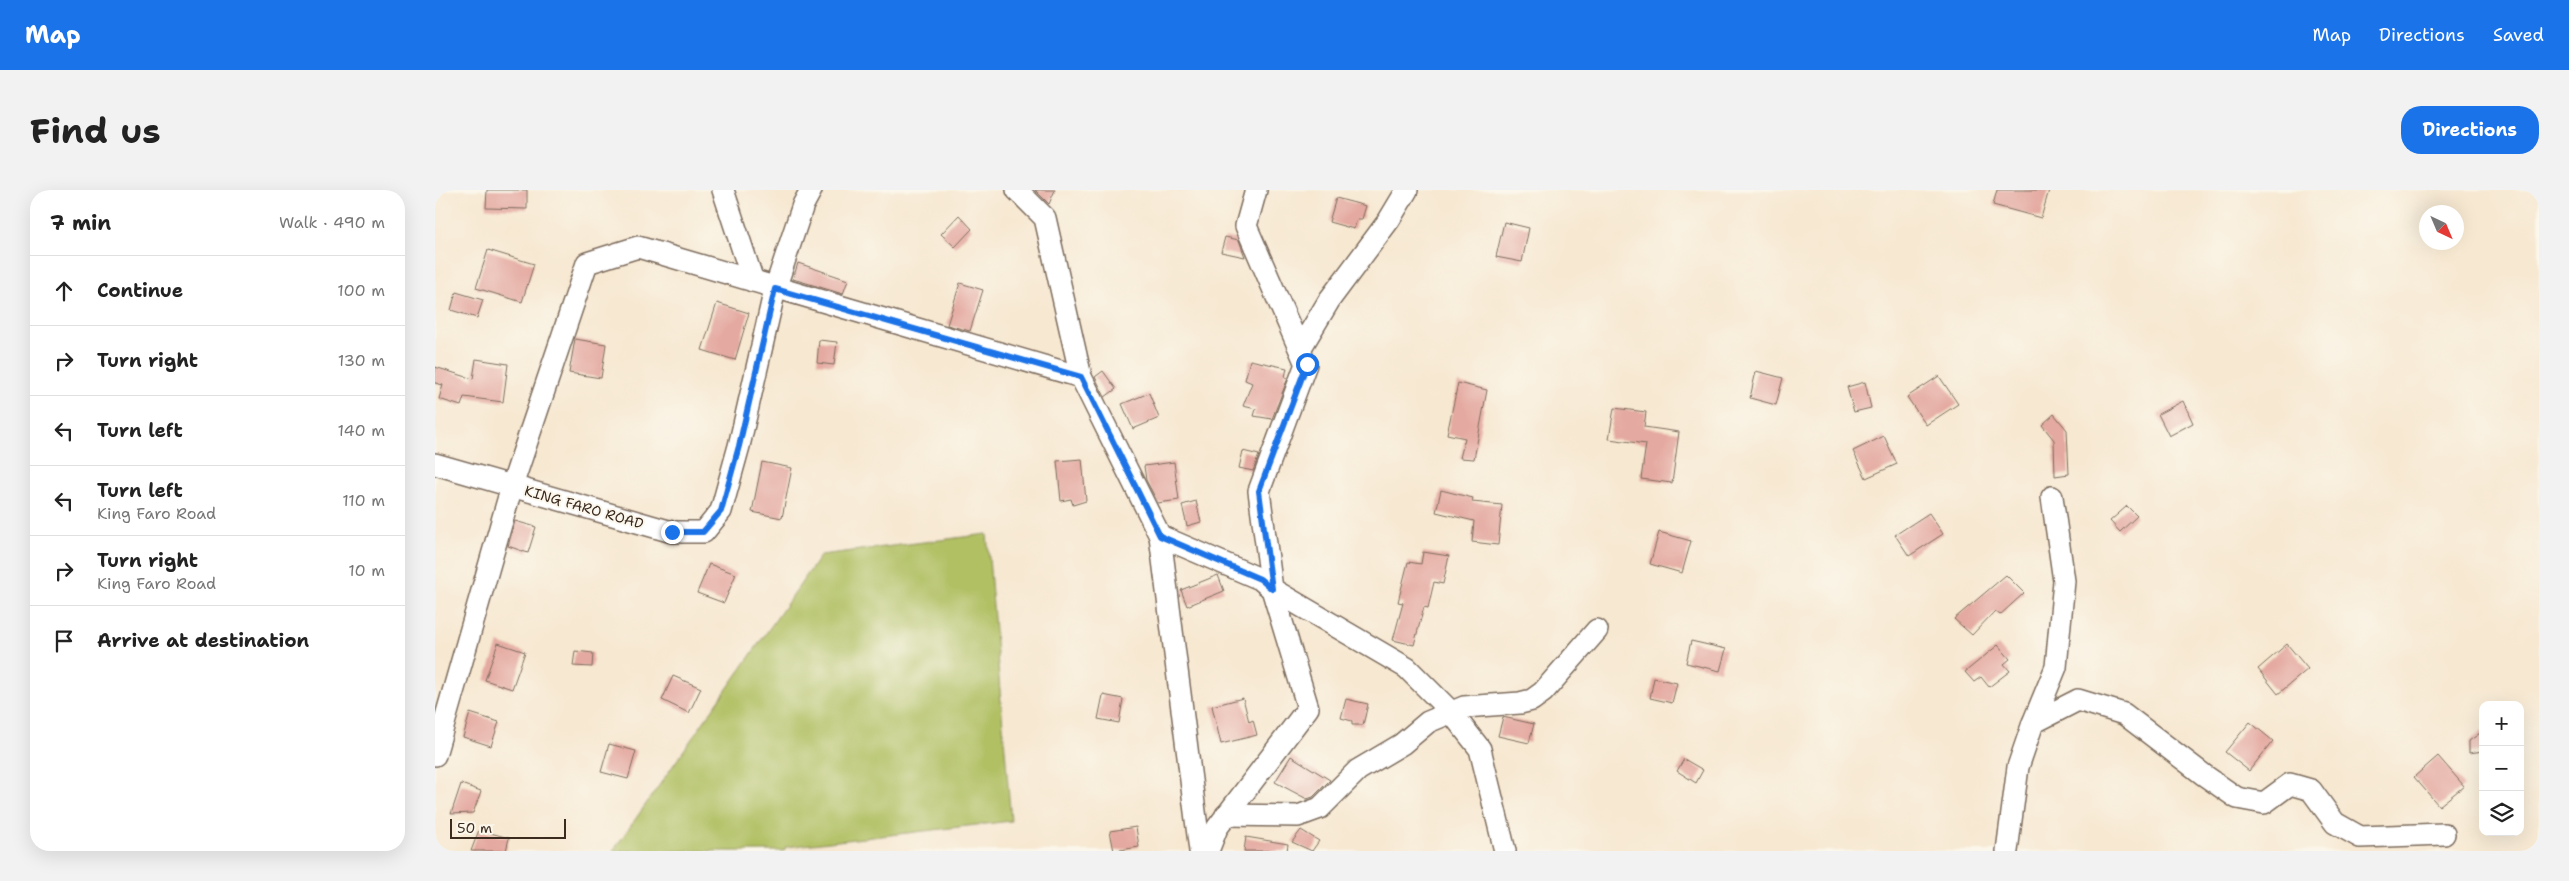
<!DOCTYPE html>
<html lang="en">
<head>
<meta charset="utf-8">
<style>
	:root { --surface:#fff; --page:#f2f2f2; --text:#222; --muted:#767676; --line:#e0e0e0; --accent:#1a73e8 }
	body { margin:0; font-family:"Shantell Sans",sans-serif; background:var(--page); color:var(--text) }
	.controls { position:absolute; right:15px; bottom:15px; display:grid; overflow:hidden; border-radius:10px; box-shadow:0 5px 20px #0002 }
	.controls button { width:45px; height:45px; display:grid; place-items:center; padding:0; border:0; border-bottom:1px solid var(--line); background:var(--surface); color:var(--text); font:25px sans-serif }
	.compass { position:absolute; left:1984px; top:15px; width:45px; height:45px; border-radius:50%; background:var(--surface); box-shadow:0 5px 20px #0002; rotate:136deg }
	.scale { position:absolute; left:15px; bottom:12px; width:116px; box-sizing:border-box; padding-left:5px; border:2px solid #3b2a1e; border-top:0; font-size:14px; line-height:18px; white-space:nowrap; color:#3b2a1e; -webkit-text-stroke:4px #fbf7ec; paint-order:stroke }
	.stop { position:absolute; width:15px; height:15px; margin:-11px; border:4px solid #1a73e8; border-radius:50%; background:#fff }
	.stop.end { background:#1a73e8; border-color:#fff; box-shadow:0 1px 5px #0008 }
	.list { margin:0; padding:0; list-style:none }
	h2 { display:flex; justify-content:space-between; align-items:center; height:65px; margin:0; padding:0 20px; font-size:21px }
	h2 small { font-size:16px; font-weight:400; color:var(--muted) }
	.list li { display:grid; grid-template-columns:32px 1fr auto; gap:15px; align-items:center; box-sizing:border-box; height:70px; padding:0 20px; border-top:1px solid var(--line) }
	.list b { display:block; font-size:19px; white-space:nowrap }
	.list p { margin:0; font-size:16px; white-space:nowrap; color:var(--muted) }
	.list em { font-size:16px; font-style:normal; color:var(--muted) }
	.icon { flex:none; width:28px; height:28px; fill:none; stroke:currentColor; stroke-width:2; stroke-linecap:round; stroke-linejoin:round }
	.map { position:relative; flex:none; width:2104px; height:661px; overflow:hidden; border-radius:20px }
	header { display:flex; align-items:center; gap:30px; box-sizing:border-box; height:70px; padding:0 25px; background:var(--accent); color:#fff }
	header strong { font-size:24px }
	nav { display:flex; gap:28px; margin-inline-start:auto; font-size:18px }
	.intro { display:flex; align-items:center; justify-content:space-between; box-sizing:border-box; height:120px; padding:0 30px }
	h1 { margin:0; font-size:35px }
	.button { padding:12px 22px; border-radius:20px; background:var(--accent); color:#fff; font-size:18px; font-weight:700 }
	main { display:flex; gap:30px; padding:0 30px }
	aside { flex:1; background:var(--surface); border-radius:20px; box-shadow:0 5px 20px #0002 }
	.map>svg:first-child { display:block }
	.green { fill:#b1c063; stroke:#767540 }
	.building { fill:#e4a9a0 }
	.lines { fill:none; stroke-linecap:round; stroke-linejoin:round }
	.minor-casing { stroke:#7d6c5d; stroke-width:24 }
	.minor { stroke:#fff; stroke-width:21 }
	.route { stroke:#1a73e8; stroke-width:6 }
	.labels { text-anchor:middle; stroke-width:4; stroke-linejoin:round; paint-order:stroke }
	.street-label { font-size:14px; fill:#3b2a1e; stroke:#fbf7ec }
</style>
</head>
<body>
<header>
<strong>Map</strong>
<nav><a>Map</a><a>Directions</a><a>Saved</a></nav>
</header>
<div class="intro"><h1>Find us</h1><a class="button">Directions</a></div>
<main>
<aside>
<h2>7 min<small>Walk · 490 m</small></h2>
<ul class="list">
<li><svg class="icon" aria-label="ahead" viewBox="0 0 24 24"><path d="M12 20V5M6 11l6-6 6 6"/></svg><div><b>Continue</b></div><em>100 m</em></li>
<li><svg class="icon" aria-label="right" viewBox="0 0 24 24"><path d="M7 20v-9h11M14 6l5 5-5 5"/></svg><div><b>Turn right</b></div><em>130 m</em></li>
<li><svg class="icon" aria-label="left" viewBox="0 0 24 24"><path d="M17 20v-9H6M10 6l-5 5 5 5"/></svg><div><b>Turn left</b></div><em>140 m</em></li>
<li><svg class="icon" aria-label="left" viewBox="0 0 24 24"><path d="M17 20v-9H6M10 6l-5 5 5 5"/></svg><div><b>Turn left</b><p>King Faro Road</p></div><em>110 m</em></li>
<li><svg class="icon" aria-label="right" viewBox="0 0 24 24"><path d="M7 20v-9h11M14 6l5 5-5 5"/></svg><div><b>Turn right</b><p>King Faro Road</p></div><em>10 m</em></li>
<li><svg class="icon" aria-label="arrive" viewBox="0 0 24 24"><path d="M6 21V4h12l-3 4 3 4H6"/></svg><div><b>Arrive at destination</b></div></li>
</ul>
</aside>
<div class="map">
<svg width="2104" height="661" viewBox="0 0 2104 661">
	<rect width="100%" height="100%" fill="#fbf7ec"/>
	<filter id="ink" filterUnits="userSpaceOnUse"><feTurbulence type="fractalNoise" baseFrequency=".02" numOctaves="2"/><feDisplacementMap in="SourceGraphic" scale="10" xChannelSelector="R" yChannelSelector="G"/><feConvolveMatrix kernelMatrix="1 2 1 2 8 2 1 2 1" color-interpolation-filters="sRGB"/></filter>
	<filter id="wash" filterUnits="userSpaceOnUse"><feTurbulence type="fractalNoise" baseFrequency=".0096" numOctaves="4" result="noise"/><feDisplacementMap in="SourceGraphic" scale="20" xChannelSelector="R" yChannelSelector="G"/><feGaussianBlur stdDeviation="1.12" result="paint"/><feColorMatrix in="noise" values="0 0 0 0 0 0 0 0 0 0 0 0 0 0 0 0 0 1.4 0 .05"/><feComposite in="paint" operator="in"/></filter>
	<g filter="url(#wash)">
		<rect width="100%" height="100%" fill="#f7e8d1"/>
		<path class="green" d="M552,344L576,631L351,657L349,661H178L386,365Z"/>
		<g id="blocks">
			<g class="building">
				<path d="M52,0H92V19L51,18Z"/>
				<path d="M600,0H620L614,14Z"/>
				<path d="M1562,0H1614L1606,28L1558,15Z"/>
				<path d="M901,8L931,16L927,29H922L919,39L894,32Z"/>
				<path d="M524,25L537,39L520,57L506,44Z"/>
				<path d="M1069,32L1094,38L1087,72L1061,67Z"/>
				<path d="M790,47L804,50L810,67L786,62Z"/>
				<path d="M53,60L99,74L87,112L41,98Z"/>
				<path d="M363,73L413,90L408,104L358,89Z"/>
				<path d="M525,93L548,100L535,141L512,135Z"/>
				<path d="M21,102L48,110L42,128L16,120Z"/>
				<path d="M282,113L314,123L300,170L267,160Z"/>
				<path d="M140,149L171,154L166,188L134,183Z"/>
				<path d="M384,150L402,152L399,175L382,173Z"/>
				<path d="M41,169L73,174L68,212L29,207L26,216L4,209L8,195L0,193V177L38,189Z"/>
				<path d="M815,170L852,178L850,187L853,188L837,229L819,226L821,219L808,216L817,193L810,190Z"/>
				<path d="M668,181L681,199L670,207L660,187Z"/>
				<path d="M1321,181L1348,188L1341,215L1315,208Z"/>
				<path d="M1504,186L1523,214L1491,235L1472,207Z"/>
				<path d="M1430,192L1436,218L1419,222L1412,197Z"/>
				<path d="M1023,193L1052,200L1039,269L1025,268L1030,248L1012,244Z"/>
				<path d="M714,203L724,228L698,239L687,214Z"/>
				<path d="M1748,211L1758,233L1734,246L1723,224Z"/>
				<path d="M1179,218L1211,222L1209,237L1244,242L1237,293L1206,289L1211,254L1174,249Z"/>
				<path d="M1619,224L1632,240L1634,284L1620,286L1619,250L1607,235Z"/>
				<path d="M1449,246L1462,274L1431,288L1418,261Z"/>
				<path d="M808,261L824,265L818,281L804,278Z"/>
				<path d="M647,269L651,311L638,315L636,309L626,311L622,271Z"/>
				<path d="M327,272L357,278L347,328L317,322Z"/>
				<path d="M739,272L744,310L723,313L711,290L709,276Z"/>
				<path d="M1006,300L1038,308L1037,312L1067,315L1063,355L1037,352L1039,331L1001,322Z"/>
				<path d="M761,311L766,332L752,336L747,315Z"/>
				<path d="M1692,316L1702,326L1685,342L1675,331Z"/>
				<path d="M1494,323L1508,344L1474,366L1460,345Z"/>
				<path d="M80,331L101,337L93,363L73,356Z"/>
				<path d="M1224,342L1256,351L1247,383L1215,374Z"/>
				<path d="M988,362L1014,366L1008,394L999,392L993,418L989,417L979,455L958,450L968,413L963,412L973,372L986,374Z"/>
				<path d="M274,374L301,384L289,413L262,403Z"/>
				<path d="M783,385L789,401L752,416L746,400Z"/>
				<path d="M1571,385L1589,403L1565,425L1560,421L1537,445L1519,429Z"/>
				<path d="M1256,451L1291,459L1285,481L1251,473Z"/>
				<path d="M63,453L90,462L77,499L50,490Z"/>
				<path d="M1852,454L1873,479L1843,504L1823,479Z"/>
				<path d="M1563,455L1575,469L1569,474L1575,481L1554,497L1546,487L1539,492L1530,482Z"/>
				<path d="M140,461L158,463L157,477L138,476Z"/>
				<path d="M238,486L266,498L254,523L227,510Z"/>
				<path d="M1219,488L1242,493L1237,513L1215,508Z"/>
				<path d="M668,505L688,509L684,533L663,529Z"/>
				<path d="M808,508L814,532L818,530L822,545L786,554L777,516Z"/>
				<path d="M911,509L933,514L928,535H917V531L906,528Z"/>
				<path d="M35,523L64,532L56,556L28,547Z"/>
				<path d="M1068,527L1099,534L1094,553L1063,546Z"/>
				<path d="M1815,532L1838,551L1814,581L1790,562Z"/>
				<path d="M2048,541V561L2034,563V551Z"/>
				<path d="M174,554L201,561L193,589L166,582Z"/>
				<path d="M856,566L895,590L878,607L872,609L840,592Z"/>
				<path d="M2003,566L2029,596L2004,616L1979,587Z"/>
				<path d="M1249,569L1268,580L1261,593L1242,581Z"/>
				<path d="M26,594L46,601L38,623L16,624Z"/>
				<path d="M701,637L704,657L679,661L675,641Z"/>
				<path d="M44,640L74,648L71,661H36Z"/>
				<path d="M866,640L884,651L877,661L857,652Z"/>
				<path d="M811,647L853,654L852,661H809Z"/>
			</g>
		</g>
	</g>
	<g filter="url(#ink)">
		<use href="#blocks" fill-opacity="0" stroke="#7d6c5d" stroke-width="1"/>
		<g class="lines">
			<defs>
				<g id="minor">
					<path d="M288,0L318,91"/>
					<path d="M582,0L610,28L646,187"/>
					<path d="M865,159L895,109L954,30L972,0"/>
					<path d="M0,274L237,342H269L286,321L304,256L340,99L368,15L376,0"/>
					<path d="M725,346L825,389L837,399L972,478L1016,522L1045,559L1070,661"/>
					<path d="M1598,533L1621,477L1629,391L1617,307"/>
					<path d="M0,565L77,296L152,73L203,57L646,187L725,346L765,661"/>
					<path d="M791,625L863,626L885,618L923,580L967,554L993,532L1029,517L1085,513L1097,510L1108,502L1162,440"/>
					<path d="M773,661L782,638L873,518L837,399L824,301L871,174L811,36L821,0"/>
					<path d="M1572,661L1583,577L1598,533L1643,510L1689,524L1769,585L1802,608L1829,613L1855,594L1876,600L1900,633L1925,647L2009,644"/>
				</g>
			</defs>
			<use href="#minor" class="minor-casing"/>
			<use href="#minor" class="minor"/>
		</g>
	</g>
	<g class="lines" filter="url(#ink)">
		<path class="route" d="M237,342H268L286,321L304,256L340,99L646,187L725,346L825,389L837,399L824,301L872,174"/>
	</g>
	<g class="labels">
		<g class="street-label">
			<text transform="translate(149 317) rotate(16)" y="5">KING FARO ROAD</text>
		</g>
	</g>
</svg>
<div class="controls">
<button>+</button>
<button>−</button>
<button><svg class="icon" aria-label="layers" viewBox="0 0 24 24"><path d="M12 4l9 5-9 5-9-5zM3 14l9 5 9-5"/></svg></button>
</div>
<svg class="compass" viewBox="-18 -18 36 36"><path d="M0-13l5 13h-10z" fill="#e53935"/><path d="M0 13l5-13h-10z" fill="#767676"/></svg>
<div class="scale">50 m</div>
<div class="stop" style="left:872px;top:174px"></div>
<div class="stop end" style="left:237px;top:342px"></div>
</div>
</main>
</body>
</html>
